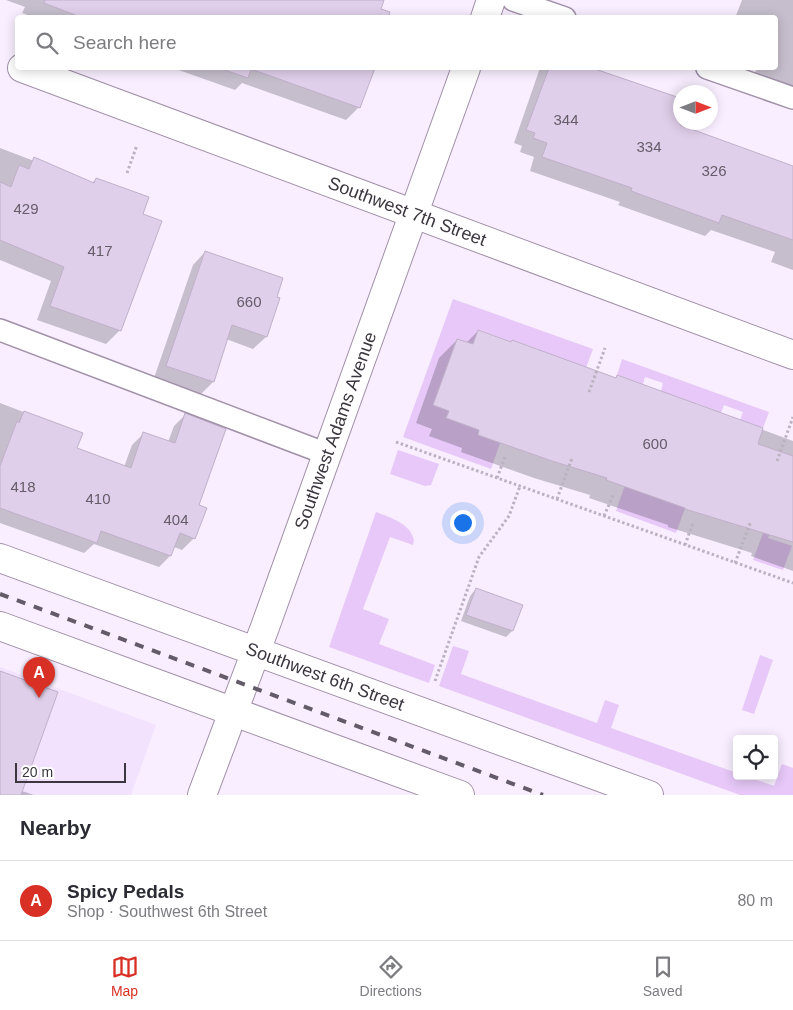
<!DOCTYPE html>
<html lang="en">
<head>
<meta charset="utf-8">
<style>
	:root { --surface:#fff; --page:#f2f2f3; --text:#2b2b33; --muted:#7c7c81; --line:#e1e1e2; --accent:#d93025 }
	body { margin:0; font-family:Arial,sans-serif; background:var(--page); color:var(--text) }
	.controls { position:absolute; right:15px; bottom:15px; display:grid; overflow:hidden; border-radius:5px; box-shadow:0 2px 12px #0003 }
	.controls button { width:45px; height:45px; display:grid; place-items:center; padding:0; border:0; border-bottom:1px solid var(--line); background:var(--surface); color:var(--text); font:25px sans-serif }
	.compass { position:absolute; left:673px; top:85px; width:45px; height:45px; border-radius:50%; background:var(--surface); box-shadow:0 2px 12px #0003; rotate:90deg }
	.scale { position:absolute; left:15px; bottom:12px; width:111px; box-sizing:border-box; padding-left:5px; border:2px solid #3c3640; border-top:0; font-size:14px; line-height:18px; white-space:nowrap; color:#3c3640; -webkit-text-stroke:4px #fff; paint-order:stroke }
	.you { position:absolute; left:462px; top:522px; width:18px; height:18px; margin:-12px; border:4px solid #fff; border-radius:50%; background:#1a73e8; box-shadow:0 0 0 8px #1a73e833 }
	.badge { display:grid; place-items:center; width:32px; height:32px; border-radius:50%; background:var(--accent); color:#fff; font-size:16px; font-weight:700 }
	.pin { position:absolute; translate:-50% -41px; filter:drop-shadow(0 1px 2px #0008) }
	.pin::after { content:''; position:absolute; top:26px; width:18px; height:15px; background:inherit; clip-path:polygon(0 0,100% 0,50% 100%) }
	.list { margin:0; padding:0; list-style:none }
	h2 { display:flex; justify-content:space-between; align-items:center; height:65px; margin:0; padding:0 20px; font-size:21px }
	h2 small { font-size:16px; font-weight:400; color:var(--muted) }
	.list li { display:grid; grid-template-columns:32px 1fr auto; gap:15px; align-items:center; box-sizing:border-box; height:80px; padding:0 20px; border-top:1px solid var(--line) }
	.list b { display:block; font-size:19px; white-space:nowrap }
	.list p { margin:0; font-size:16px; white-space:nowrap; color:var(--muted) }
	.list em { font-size:16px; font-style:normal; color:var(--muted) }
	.icon { flex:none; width:28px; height:28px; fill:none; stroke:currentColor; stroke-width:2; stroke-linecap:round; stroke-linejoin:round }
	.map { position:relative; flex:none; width:793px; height:795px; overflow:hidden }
	.search { position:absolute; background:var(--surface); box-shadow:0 2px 12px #0003; left:15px; right:15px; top:15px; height:55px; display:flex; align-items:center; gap:12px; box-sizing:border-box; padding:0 18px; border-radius:5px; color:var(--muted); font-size:19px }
	.sheet { height:145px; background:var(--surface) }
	nav { display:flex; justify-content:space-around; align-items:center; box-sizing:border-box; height:70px; border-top:1px solid var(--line); background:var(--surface); font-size:14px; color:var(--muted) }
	nav a { display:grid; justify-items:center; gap:2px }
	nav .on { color:var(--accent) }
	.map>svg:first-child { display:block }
	.built { fill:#f3e2fd }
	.green { fill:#e7c8f8 }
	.shadow { fill:#0003 }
	.building { fill:#e0cfea; stroke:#c0b0ca }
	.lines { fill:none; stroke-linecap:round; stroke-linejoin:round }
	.lane-casing { stroke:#a090a9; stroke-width:24 }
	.street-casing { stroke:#a090a9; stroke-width:30 }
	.path { stroke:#bab2c0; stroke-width:3; stroke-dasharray:2.5 2.5; stroke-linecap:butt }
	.lane { stroke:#fff; stroke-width:21 }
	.street { stroke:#fff; stroke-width:28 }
	.rail { stroke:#635c68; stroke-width:4; stroke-dasharray:9 9; stroke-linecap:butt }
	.labels { text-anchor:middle; stroke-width:4; stroke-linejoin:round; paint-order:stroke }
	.number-label { font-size:15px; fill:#655c6a }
	.street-label { font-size:18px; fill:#3c3640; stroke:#fff }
</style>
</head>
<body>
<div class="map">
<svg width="793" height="795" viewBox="0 0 793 795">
	<rect width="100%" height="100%" fill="#f8eeff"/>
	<path class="built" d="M0,667L156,725L131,795H0Z"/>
	<g class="green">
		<path d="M453,299L593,349L581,381L538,353V349L512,340L506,356L502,355L506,340L479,330L473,344L457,339L433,405L449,411L446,418L475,428L483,418L478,435L500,443L491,469L403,437Z"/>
		<path d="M622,359L769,412L763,428L740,420L743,412L724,405L721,413L696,403L690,420L661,391L663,383L645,377L643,384L617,375Z"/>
		<path d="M398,450L439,464L431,485L425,486L390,474Z"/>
		<path d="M625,485L685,508L676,533L616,511Z"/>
		<path d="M376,512C391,518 410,523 414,540L413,545L390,537L363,609L389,619L379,644L435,665L429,683L329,647Z"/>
		<path d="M768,520L774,522L768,538L792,546L783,570L753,560Z"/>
		<path d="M453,646L469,651L461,674L597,723L605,700L619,705L611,728L737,773V776H745L774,786L782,764L793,768V795H740L439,686Z"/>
		<path d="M760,655L773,660L754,714L742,710Z"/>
	</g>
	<g class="shadow">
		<path d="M6,0H383L379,10L387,18H36L22,13L25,7Z"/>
		<path d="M742,0H793V87L752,80L757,68H776V18H735Z"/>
		<path d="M173,68H373L359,107L346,120L242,83L235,90Z"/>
		<path d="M540,68H588L680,99V126L793,167V270L771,262L775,252L711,230L705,236L618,205L620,202L530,171L534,157L520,152L522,146L514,143Z"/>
		<path d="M0,148L92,183L96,179L141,215L120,330L106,344L37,320L51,281L0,260Z"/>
		<path d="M205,252L279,299L266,337L253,349L226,339L213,382L201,394L154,378L193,265Z"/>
		<path d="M478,331L510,343L512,341L615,379L661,392L793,441V571L751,556L752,553L668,527V525L589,498L590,495L534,478L461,452L462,448L429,436L432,429L416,423L439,358L457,340L466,343Z"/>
		<path d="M0,403L81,434L75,449L124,467L132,445L143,434L168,442L174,426L185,415L198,506L194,538L182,550L174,547L170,556L159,567L94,544L84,553L0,523Z"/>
		<path d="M476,589L521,606L512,631L506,637L461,621L470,596Z"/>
		<path d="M0,672L22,791L34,795H0Z"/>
	</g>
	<g class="building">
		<path d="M45,0H384L381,9L390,12L388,18H83L44,3Z"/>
		<path d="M219,68H375L360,108L251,69L248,78Z"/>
		<path d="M549,68H592L680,98V125L793,166V240L722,215L719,223L631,191L632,188L542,157L547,143L533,138L535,133L526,130Z"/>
		<path d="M34,157L94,183L96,178L149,197L143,214L162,221L121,331L50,306L64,267L0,240V182L11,187L19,165L29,169Z"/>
		<path d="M205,251L283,278L277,297L280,298L267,337L232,325L214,382L166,366Z"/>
		<path d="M478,330L511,342L512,340L616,378L617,375L763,428L758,444L793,456V542L685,509V508L606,480L607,478L552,461L478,435L479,430L446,418L449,411L433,405L457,339L473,344Z"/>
		<path d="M24,411L83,433L77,448L131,468L143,432L175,443L185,413L226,429L199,505L207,508L195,539L180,533L171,556L101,531L97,543L0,508V466L17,421L19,423Z"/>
		<path d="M476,588L523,605L513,631L466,615Z"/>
		<path d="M0,671L58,692L21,795H0Z"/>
	</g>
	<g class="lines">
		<defs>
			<g id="lane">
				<path d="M513,0L565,18"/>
				<path d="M707,68L793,98"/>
				<path d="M0,330L327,454"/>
			</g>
			<g id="street">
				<path d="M485,18L491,0"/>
				<path id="s1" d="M22,68L793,355"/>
				<path id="s2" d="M0,558L649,795"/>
				<path d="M0,626L460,795"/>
				<path id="s3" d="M202,795L265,627L466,68"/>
			</g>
		</defs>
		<use href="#lane" class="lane-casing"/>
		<use href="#street" class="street-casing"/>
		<g class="path">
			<path d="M127,173L137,145"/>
			<path d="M589,392L605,348"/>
			<path d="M396,442L793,583"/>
			<path d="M777,461L793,417"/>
			<path d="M497,478L505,457"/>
			<path d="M557,499L572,458"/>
			<path d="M604,516L614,493"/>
			<path d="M685,545L693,523"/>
			<path d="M735,563L751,521"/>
			<path d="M435,681L479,557L509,516L520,486"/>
		</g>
		<use href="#lane" class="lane"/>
		<use href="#street" class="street"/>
		<path class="rail" d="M0,594L543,795"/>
	</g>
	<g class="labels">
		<g class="number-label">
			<text x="566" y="125">344</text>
			<text x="649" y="152">334</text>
			<text x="714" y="176">326</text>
			<text x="26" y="214">429</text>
			<text x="100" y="256">417</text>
			<text x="249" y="307">660</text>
			<text x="655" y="449">600</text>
			<text x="23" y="492">418</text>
			<text x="98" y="504">410</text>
			<text x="176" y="525">404</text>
		</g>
		<g class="street-label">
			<text dy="6" stroke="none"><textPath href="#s1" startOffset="411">Southwest 7th Street</textPath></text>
			<text dy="6" stroke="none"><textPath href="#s3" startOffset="388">Southwest Adams Avenue</textPath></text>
			<text dy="6" stroke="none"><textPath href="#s2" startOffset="346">Southwest 6th Street</textPath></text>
		</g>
	</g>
</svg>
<div class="controls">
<button><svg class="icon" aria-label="locate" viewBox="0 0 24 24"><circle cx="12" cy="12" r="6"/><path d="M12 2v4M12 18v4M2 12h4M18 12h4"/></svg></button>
</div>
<svg class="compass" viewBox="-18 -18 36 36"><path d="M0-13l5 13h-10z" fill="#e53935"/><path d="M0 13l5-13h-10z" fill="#7c7c81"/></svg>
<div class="scale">20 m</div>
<div class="you"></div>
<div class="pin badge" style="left:39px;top:698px">A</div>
<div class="search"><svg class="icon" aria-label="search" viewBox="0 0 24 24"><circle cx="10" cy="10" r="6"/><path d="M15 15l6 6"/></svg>Search here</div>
</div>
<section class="sheet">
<h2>Nearby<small></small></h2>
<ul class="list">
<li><span class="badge">A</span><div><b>Spicy Pedals</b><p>Shop · Southwest 6th Street</p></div><em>80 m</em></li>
</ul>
</section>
<nav>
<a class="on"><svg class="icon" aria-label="map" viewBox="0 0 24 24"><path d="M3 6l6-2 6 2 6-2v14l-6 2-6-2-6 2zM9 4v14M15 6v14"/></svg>Map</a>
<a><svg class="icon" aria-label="directions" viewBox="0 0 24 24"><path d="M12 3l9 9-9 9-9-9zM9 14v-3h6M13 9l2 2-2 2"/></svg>Directions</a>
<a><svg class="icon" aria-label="saved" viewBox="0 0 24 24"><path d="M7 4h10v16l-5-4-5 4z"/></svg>Saved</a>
</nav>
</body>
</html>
